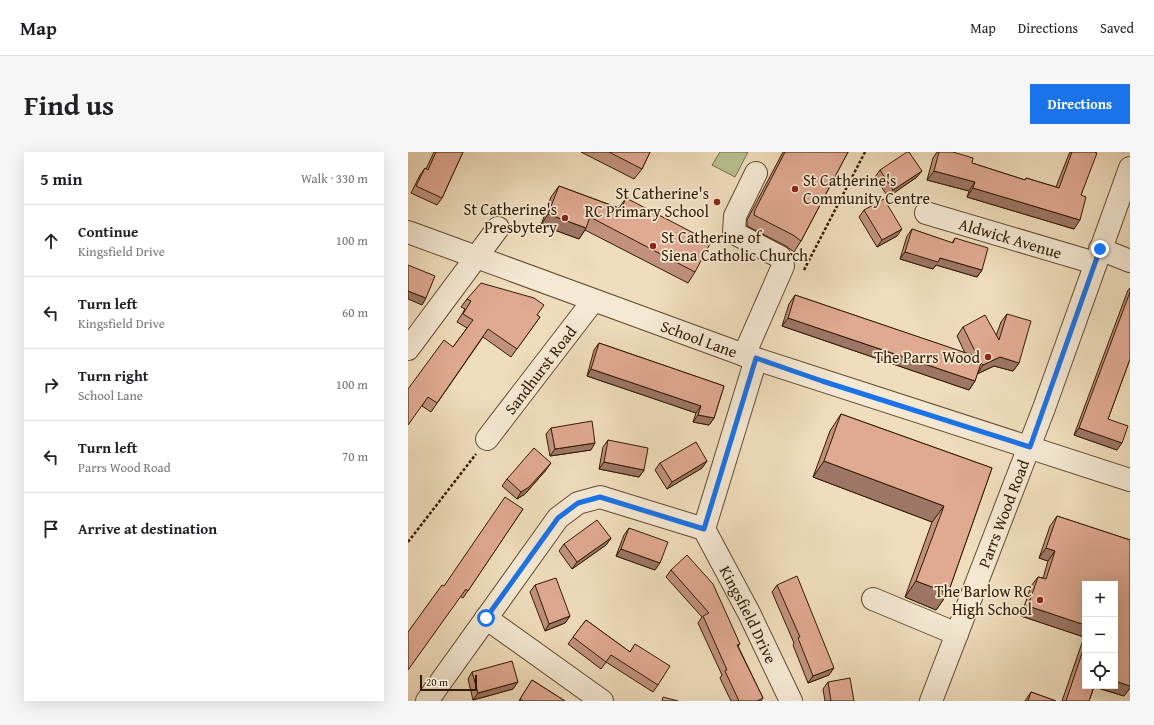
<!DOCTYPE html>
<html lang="en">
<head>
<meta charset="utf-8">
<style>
	:root { --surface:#fff; --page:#f6f6f6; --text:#202124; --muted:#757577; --line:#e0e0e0; --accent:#1a73e8 }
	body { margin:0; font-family:"Gentium Book Plus",serif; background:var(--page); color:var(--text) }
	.controls { position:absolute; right:12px; bottom:12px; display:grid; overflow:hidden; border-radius:0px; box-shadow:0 4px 16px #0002 }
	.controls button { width:36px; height:36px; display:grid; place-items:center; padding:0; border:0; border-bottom:1px solid var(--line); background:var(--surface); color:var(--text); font:20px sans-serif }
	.scale { position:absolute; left:12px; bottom:10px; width:57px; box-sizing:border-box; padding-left:4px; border:2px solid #321b00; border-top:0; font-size:11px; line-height:14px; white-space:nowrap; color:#321b00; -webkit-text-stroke:3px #f5e9d4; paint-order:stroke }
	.stop { position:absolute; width:12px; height:12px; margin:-9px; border:3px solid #1a73e8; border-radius:50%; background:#fff }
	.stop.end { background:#1a73e8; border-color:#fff; box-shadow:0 1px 4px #0008 }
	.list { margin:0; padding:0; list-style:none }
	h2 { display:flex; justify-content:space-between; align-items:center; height:52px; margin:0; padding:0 16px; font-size:17px }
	h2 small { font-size:13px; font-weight:400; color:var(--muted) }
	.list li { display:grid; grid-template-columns:26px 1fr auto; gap:12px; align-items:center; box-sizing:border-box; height:72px; padding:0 16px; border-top:1px solid var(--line) }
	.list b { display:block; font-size:15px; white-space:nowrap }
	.list p { margin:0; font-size:13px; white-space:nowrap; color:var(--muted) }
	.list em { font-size:13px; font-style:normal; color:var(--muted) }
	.icon { flex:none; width:22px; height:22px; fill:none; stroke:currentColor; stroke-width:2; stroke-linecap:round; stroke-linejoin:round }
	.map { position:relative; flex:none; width:722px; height:549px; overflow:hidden; border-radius:0px }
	header { display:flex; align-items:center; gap:24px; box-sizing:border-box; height:56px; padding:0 20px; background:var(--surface); border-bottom:1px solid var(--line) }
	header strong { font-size:19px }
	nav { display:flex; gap:22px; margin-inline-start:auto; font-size:14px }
	.intro { display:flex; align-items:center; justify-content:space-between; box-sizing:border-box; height:96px; padding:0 24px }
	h1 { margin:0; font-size:28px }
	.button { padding:10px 18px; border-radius:0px; background:var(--accent); color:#fff; font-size:14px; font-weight:700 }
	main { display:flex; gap:24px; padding:0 24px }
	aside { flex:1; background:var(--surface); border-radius:0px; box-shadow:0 4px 16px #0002 }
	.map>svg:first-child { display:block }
	.green { fill:#b8c192; stroke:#756e49 }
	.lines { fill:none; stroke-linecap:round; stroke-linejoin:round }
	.minor-casing { stroke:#624c2f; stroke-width:24 }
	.path { stroke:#321b00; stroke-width:2.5; stroke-dasharray:3 2; stroke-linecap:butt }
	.minor { stroke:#f5e9d4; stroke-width:22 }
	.wall { fill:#c1917e; stroke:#321b00; fill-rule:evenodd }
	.shaded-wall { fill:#9d7666; stroke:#321b00 }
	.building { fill:#e0a992; stroke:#321b00 }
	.route { stroke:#1a73e8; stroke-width:5 }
	.poi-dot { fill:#8f2418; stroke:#f5e9d4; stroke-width:1.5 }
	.labels { text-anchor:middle; stroke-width:3.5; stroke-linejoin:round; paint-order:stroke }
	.poi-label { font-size:16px; fill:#321b00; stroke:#f5e9d4; text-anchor:end }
	.street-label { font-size:16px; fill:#321b00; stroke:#f5e9d4 }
</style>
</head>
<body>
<header>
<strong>Map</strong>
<nav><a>Map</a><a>Directions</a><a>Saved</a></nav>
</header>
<div class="intro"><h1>Find us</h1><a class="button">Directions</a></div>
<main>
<aside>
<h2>5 min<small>Walk · 330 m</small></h2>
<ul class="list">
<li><svg class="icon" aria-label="ahead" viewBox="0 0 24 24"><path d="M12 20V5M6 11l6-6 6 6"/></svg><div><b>Continue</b><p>Kingsfield Drive</p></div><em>100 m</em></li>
<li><svg class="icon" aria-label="left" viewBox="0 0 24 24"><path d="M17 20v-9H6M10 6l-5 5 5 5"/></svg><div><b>Turn left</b><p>Kingsfield Drive</p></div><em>60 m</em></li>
<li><svg class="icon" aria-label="right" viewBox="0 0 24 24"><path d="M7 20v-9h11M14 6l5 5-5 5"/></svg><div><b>Turn right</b><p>School Lane</p></div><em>100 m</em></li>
<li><svg class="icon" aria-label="left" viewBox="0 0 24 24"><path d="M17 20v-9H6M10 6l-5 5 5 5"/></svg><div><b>Turn left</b><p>Parrs Wood Road</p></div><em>70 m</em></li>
<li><svg class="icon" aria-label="arrive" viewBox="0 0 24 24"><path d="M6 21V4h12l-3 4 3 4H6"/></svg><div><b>Arrive at destination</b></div></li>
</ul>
</aside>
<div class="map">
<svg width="722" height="549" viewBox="0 0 722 549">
	<rect width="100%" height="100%" fill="#f0ddbd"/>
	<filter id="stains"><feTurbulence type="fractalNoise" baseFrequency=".005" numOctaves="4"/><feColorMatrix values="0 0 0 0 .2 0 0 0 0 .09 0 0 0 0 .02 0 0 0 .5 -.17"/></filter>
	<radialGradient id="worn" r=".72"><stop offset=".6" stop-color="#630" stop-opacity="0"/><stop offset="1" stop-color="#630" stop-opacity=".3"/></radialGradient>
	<path class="green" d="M312,0H340L327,25L304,13Z"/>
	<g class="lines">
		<defs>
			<g id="minor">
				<path id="s1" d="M518,61L687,111"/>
				<path id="s2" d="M0,80L336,203L722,328"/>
				<path d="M692,97L722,109"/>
				<path d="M0,197L90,76"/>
				<path d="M336,203L375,114L374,108L372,105L326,81L327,64L348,21"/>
				<path id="s3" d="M79,287L185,149"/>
				<path d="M296,377L348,207"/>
				<path d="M465,447L549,482"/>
				<path d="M78,466L194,549"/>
				<path id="s4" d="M19,549L150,366L170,351L192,345L296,377L341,461L383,549"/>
				<path id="s5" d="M523,549L636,256L722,16"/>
			</g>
		</defs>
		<use href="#minor" class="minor-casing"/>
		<g class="path">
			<path d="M396,118L457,0"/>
			<path d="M0,390L68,302"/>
		</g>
		<use href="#minor" class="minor"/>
	</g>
	<g class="wall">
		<path d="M26,0H55L34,46L29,53L3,41L12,23L17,16L18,17Z"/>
		<path d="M173,0H242L234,17L226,27Z"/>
		<path d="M375,0H440L393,89L386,100L378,94L339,74V68Z"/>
		<path d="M529,0H545L564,11L617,28L618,26L648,35L661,2L662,0H686L673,43L666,77L559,45L561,39L519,28L525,6Z"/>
		<path d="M472,18L509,25L480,45L467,25Z"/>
		<path d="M151,34L211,56L218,46L287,120L280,131L177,78L171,87L133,73L143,45Z"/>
		<path d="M456,58L489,84L469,95L451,65Z"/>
		<path d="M504,77L544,91L547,86L574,118L569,125L528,113L525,117L492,107L499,84Z"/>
		<path d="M722,136V207L700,267L709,298L666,283L720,138Z"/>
		<path d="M387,143L557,201L549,184L555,175L588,184L593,170L599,162L611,211L605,219L586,214L569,222L567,229L561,238L374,174L381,152Z"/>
		<path d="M59,147L129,163L132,165L103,205L75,185L23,260L14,254L45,195L59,176L49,170L57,157L53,155Z"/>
		<path d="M191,191L316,234L306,266L301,273L285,270L288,261L179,224L186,198Z"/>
		<path d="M433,262L584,316L540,441L528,458L497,445L524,370L405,325L422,279Z"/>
		<path d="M143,276L183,298L142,304L138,282Z"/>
		<path d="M200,288L236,318L231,325L191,317L195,295Z"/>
		<path d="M299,309L294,316L259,337L247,318L252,311Z"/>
		<path d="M138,318L117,342L109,347L94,334L99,327Z"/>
		<path d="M115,357L55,446L36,434Z"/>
		<path d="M649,364L722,388V536L716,544L686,535L681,549H654L676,485L613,464L623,434L630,425L635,426L640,409L631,406L642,374ZM677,432H707V534H677Z"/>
		<path d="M221,376L247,418L208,404L216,383Z"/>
		<path d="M203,386L198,393L164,417L151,399L156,392Z"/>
		<path d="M263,418L332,492L330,494L355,546L353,549H323L312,526L314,523L290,471L294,465L258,425Z"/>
		<path d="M127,433L162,464L157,471L137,479L122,440Z"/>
		<path d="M369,433L421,523L400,531L385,493L386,491L364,440Z"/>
		<path d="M178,468L222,500L227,492L250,533L245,540L198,510L193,517L160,492Z"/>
		<path d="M64,520L105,537L65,548L60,527Z"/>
		<path d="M124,528L157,549H111Z"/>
		<path d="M420,530L446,549H417L415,537Z"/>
		<path d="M623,540L648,549H617Z"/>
	</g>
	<g class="shaded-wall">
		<path d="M514,19L509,25L480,45L485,38Z"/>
		<path d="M526,19L567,30L561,39L519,28Z"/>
		<path d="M565,36L672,68L666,77L559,45Z"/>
		<path d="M140,62L178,76L171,87L133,73Z"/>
		<path d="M494,77L489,84L469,95L474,88Z"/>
		<path d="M497,100L532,106L574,118L569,125L528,113L525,117L492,107Z"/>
		<path d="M0,139L18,146L14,153L0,147Z"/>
		<path d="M380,166L567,229L561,238L374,174Z"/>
		<path d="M592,205L611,211L605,219L586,214L569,222L575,213Z"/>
		<path d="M183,217L293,254L288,261L179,224Z"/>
		<path d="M290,263L306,266L301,273L285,270Z"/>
		<path d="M671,276L714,291L709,298L666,283Z"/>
		<path d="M187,291L183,298L142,304L147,297Z"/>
		<path d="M299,309L294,316L259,337L264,330Z"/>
		<path d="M416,309L536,354L524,370L405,325Z"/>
		<path d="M196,310L236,318L231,325L191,317Z"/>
		<path d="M143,311L138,318L117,342L109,347L113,340Z"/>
		<path d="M203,386L198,393L164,417L169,410Z"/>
		<path d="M638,396L647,399L640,409L631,406Z"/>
		<path d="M213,397L252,411L247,418L208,404Z"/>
		<path d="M508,429L540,441L528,458L497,445Z"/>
		<path d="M620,454L677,473V483L676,485L613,464Z"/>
		<path d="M162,464L157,471L137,479L141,472Z"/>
		<path d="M426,516L421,523L400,531L405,524Z"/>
		<path d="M707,529L722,534V536L716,544L684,534H707Z"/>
		<path d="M110,530L105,537L65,548L70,541Z"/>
	</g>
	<g class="building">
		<path d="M28,0H55L34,46L8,34L17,16L20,18Z"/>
		<path d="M201,0H242L234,17Z"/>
		<path d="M377,0H440L393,89L385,83L346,63L347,58Z"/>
		<path d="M499,0H501L514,19L485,38L472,18Z"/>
		<path d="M531,0H545L565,6L564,11L617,28L618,26L651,36L664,0H686L689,1L673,43L678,45L672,68L565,36L567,30L526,19Z"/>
		<path d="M151,34L213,57L218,46L303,90L287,120L182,65L178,76L140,62Z"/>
		<path d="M476,47L494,77L474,88L456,58Z"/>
		<path d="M504,77L545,91L547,86L580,96L574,118L532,106L530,110L497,100Z"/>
		<path d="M0,113L27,124L18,146L0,139Z"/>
		<path d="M73,131L126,146L136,153L129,163L132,165L109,197L80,177L29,251L20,245L0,273V237L36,188L45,195L65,168L55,162L63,149L59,147Z"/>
		<path d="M722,140V207L700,267L720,274L714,291L671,276Z"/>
		<path d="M387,143L570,205L555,175L577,163L591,188L599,162L623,169L611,211L592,205L575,213L573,211L567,229L380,166Z"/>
		<path d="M191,191L316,234L306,266L290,263L293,254L183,217Z"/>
		<path d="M433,262L584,316L540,441L508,429L536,354L416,309Z"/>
		<path d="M184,269L187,291L147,297L143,276Z"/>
		<path d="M200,288L240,296L236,318L196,310Z"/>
		<path d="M288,290L299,309L264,330L252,311Z"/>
		<path d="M126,296L143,311L121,335L113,340L99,327Z"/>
		<path d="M97,345L115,357L60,439L58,437L0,518V480L34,433L36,434Z"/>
		<path d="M649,364L722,388V534L707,529V432H677V473L620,454L630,425L638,427L647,399L638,396Z"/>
		<path d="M189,368L203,386L169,410L156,392Z"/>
		<path d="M221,376L260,390L252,411L213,397Z"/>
		<path d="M279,403L305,432L332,492L329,493L355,546L349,549H331L317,519L319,518L295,464L301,461L263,418Z"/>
		<path d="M389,424L426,516L405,524L390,486L392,485L369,433Z"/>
		<path d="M148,426L162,464L141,472L127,433Z"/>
		<path d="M178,468L222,500L227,492L262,514L250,533L203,503L198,510L165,485Z"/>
		<path d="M677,492V534H686L681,549H658Z"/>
		<path d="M104,509L110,530L70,541L64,520Z"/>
		<path d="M442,526L446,549H423L420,530Z"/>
		<path d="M124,528L157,549H115L112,547Z"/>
		<path d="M623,540L648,549H620Z"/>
		<path d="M255,545L270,549H254Z"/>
	</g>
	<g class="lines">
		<path class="route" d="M78,466L150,366L170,351L192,345L296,377L348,206L414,229L622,295L692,97"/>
	</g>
	<g class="poi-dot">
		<circle cx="387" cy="37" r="4"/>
		<circle cx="309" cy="50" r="4"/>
		<circle cx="157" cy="66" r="4"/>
		<circle cx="245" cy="94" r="4"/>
		<circle cx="580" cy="205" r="4"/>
		<circle cx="632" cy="448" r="4"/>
	</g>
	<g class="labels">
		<g class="poi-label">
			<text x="395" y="34" text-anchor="start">St Catherine's<tspan x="395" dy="18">Community Centre</tspan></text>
			<text x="301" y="47">St Catherine's<tspan x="301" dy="18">RC Primary School</tspan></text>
			<text x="149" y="63">St Catherine's<tspan x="149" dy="18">Presbytery</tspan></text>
			<text x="253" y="91" text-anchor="start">St Catherine of<tspan x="253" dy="18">Siena Catholic Church</tspan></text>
			<text x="572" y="211">The Parrs Wood</text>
			<text x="624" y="445">The Barlow RC<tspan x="624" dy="18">High School</tspan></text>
		</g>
		<g class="street-label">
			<text dy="6" stroke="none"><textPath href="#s1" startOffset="88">Aldwick Avenue</textPath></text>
			<text dy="6" stroke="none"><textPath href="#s2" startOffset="310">School Lane</textPath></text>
			<text dy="6" stroke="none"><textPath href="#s3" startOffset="87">Sandhurst Road</textPath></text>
			<text dy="6" stroke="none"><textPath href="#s5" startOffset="201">Parrs Wood Road</textPath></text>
			<text dy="6" stroke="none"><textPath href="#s4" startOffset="478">Kingsfield Drive</textPath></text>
		</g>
	</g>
	<rect width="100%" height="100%" filter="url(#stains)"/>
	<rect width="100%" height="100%" fill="url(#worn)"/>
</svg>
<div class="controls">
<button>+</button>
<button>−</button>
<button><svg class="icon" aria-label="locate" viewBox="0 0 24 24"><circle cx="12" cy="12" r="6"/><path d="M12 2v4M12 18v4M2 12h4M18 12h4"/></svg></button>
</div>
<div class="scale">20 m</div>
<div class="stop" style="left:78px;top:466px"></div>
<div class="stop end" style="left:692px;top:97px"></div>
</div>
</main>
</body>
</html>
